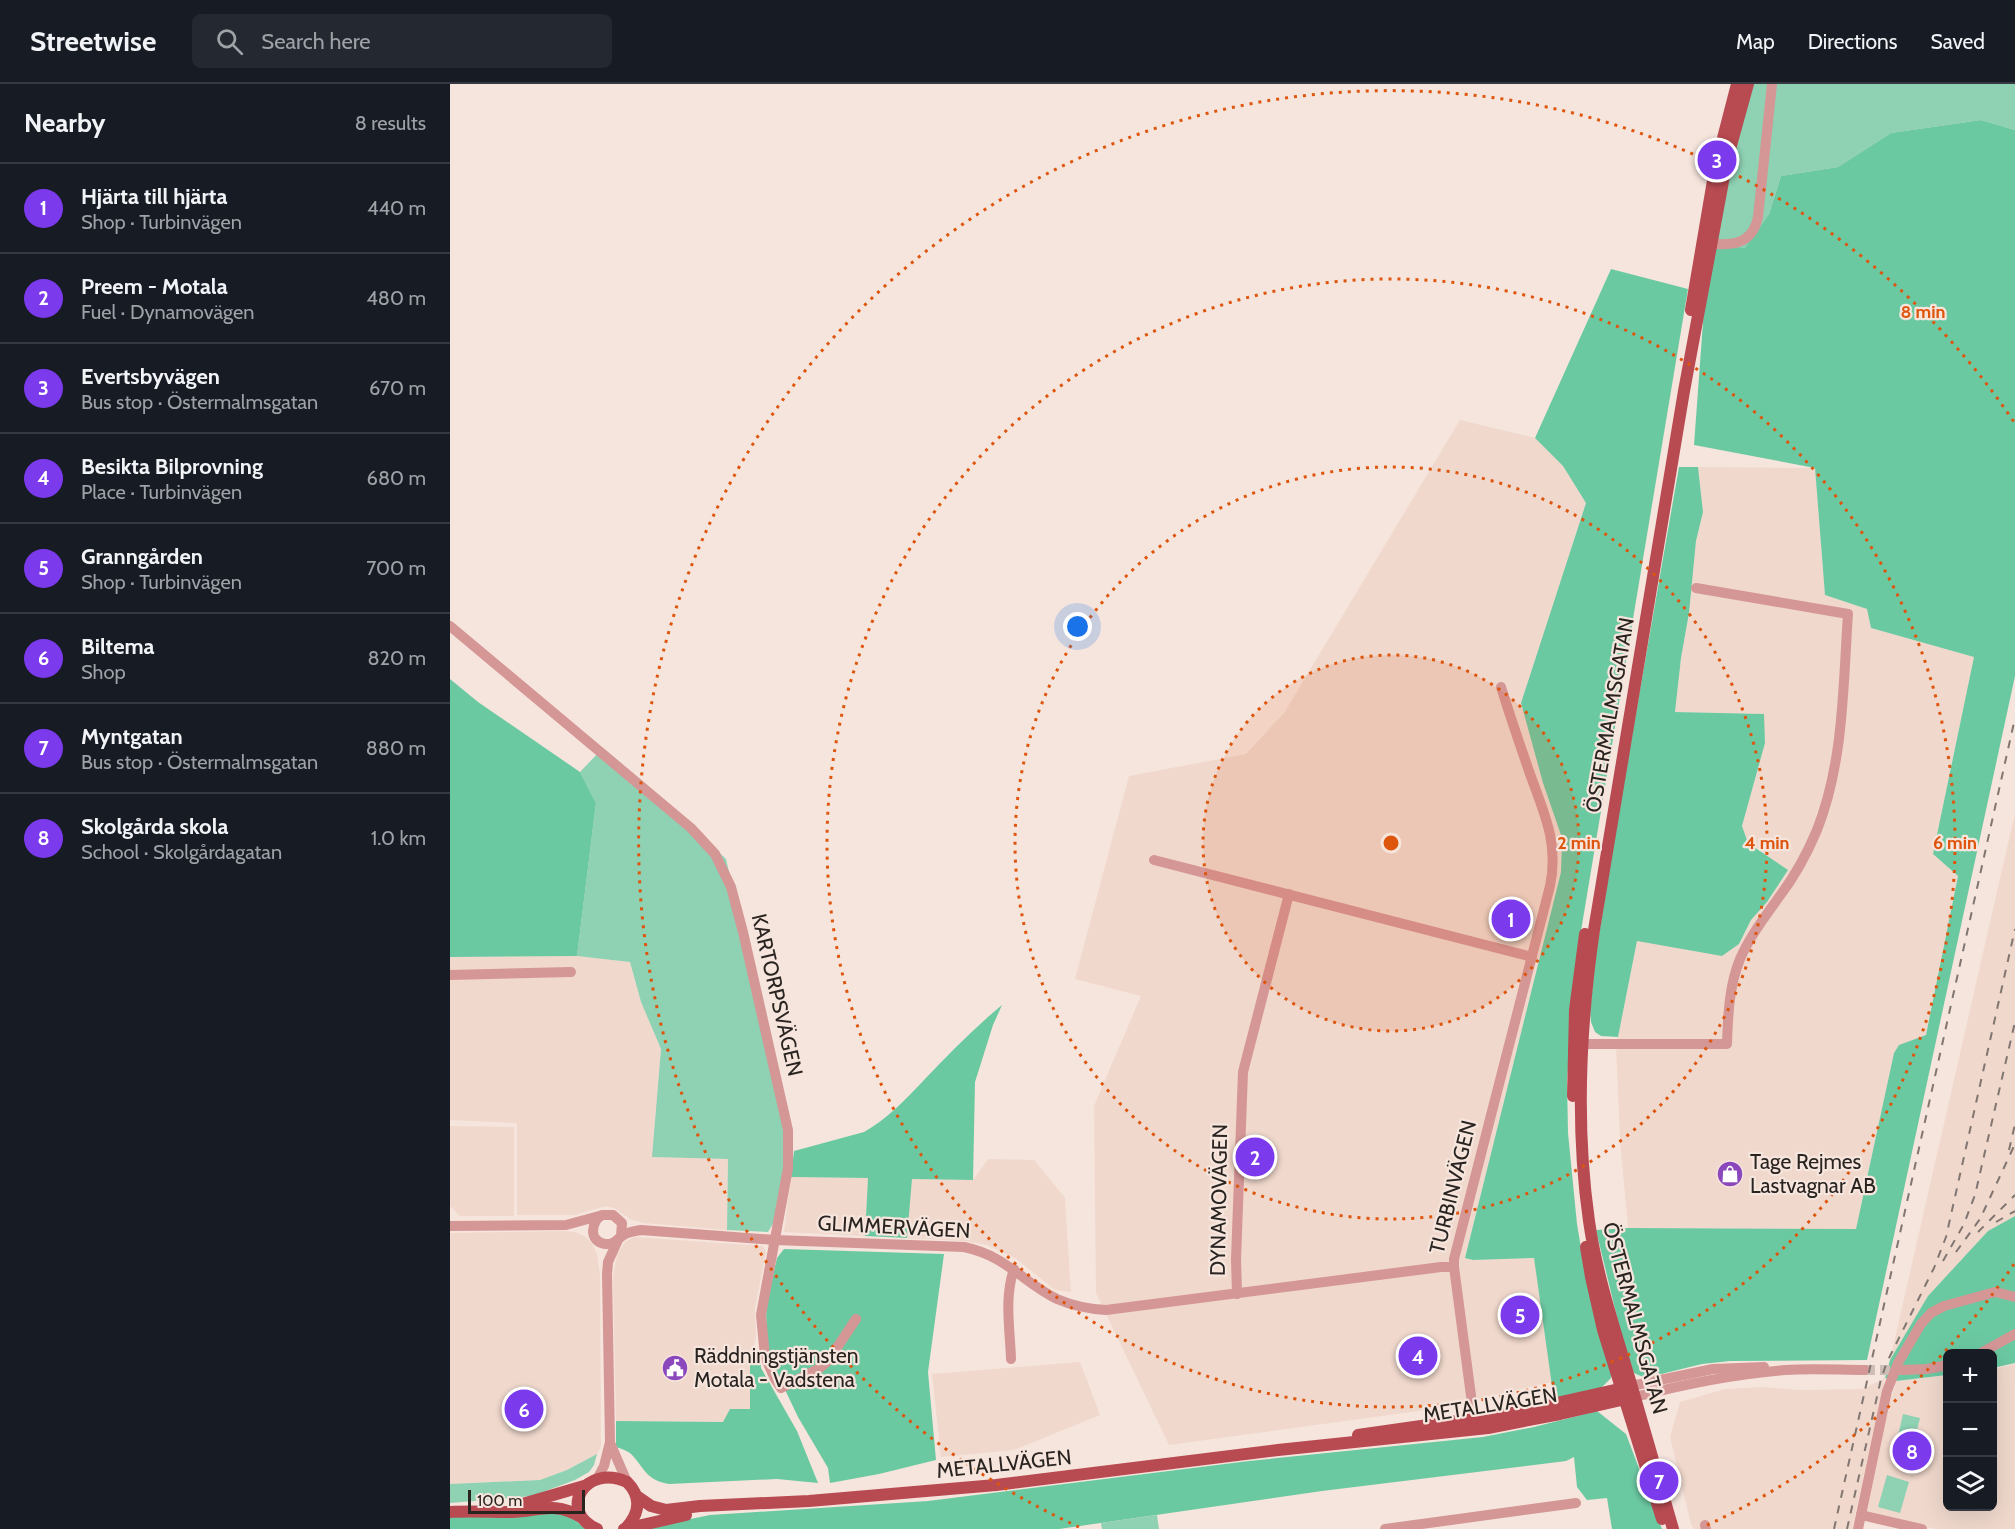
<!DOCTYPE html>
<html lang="en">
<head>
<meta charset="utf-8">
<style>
	:root { --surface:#171b24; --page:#242831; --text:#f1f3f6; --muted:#9ea1a6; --line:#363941; --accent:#7c3aed }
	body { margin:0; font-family:Cabin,sans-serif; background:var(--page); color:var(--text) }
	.controls { position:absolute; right:18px; bottom:18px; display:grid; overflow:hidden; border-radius:9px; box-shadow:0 6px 24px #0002 }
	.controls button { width:54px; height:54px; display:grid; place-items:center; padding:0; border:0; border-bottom:2px solid var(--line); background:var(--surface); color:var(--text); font:30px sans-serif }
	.scale { position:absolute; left:18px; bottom:15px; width:117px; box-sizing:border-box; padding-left:6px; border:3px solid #2a2421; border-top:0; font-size:16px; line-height:21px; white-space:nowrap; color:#2a2421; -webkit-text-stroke:4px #f6e5dd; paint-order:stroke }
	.you { position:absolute; left:628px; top:543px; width:21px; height:21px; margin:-15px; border:4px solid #fff; border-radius:50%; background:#1a73e8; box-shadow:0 0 0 9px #1a73e833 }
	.badge { display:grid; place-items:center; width:39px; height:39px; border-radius:50%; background:var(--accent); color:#fff; font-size:20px; font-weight:700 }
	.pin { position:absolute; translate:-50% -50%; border:3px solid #fff; box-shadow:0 2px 6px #0006 }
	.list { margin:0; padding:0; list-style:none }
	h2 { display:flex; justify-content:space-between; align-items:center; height:78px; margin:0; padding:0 24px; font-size:26px }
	h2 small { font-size:20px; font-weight:400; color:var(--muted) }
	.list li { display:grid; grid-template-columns:39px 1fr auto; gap:18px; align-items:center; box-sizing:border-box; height:90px; padding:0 24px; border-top:2px solid var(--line) }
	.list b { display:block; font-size:22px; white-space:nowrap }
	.list p { margin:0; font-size:20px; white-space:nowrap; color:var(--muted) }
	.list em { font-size:20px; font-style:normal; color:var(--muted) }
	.icon { flex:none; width:33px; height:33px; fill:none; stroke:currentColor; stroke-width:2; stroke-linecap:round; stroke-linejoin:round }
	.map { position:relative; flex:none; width:1565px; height:1445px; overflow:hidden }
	header { display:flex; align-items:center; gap:36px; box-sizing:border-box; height:84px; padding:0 30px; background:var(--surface); border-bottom:2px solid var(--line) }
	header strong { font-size:28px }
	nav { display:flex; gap:33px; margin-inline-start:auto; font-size:21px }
	.search { width:420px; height:54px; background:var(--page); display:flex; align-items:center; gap:15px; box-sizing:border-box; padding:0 21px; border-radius:9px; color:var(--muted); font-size:22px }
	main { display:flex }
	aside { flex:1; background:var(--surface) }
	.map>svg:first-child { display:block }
	.built { fill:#f0d8cc }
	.green { fill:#8ed1b3 }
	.forest { fill:#6bc9a2 }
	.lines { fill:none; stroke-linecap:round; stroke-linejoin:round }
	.minor-tunnel { stroke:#cdbeb7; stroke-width:10; stroke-dasharray:10 5; stroke-linecap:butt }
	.minor { stroke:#d59696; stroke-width:10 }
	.major { stroke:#b84a51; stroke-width:12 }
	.rail { stroke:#817671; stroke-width:2; stroke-dasharray:8 8; stroke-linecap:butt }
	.ring { fill:none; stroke:#de560d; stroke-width:3; stroke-dasharray:3 6 }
	.labels { text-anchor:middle; stroke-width:4.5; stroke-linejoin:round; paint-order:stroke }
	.street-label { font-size:21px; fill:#2a2421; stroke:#f6e5dd }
	.poi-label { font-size:21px; fill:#2a2421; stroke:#f6e5dd; text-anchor:start }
	.centre { fill:#de560d; stroke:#f6e5dd; stroke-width:3 }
	.ring-label { font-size:18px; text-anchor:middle; font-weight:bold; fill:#de560d; stroke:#f6e5dd; stroke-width:4.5; stroke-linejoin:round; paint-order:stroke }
</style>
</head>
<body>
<header>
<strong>Streetwise</strong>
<div class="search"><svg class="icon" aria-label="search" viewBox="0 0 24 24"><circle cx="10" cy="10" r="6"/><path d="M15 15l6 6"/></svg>Search here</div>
<nav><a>Map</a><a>Directions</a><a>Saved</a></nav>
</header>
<main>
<aside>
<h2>Nearby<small>8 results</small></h2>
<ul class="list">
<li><span class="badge">1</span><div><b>Hjärta till hjärta</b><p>Shop · Turbinvägen</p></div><em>440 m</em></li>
<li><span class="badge">2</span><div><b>Preem - Motala</b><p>Fuel · Dynamovägen</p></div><em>480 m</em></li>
<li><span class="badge">3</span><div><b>Evertsbyvägen</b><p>Bus stop · Östermalmsgatan</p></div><em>670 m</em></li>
<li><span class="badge">4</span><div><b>Besikta Bilprovning</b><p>Place · Turbinvägen</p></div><em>680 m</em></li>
<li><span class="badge">5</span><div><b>Granngården</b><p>Shop · Turbinvägen</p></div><em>700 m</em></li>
<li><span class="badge">6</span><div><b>Biltema</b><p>Shop</p></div><em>820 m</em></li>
<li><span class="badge">7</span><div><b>Myntgatan</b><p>Bus stop · Östermalmsgatan</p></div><em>880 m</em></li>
<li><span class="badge">8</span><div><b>Skolgårda skola</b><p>School · Skolgårdagatan</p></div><em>1.0 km</em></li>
</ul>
</aside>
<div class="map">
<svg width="1565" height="1445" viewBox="0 0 1565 1445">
	<rect width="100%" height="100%" fill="#f6e5dd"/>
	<g class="built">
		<path d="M1010,336L1085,354L1113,382L1136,419L1071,619L1093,699L1112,754L1111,788L1015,1173L1023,1176L1084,1174L1102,1298L983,1325L719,1361L646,1209L644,1022L691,912L625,895L679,692L796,670L834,629Z"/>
		<path d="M1248,383L1365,384L1375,511L1417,525L1421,544L1524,573L1483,770L1508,792L1476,951L1449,961L1444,969L1406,1145L1178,1144L1170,1056L1166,963L1187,856L1272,872L1289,860L1301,836L1317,818L1338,786L1298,758L1292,742L1315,659L1313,630L1225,628L1231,574L1239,529L1246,457L1253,428Z"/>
		<path d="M1565,729V1132L1538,1147L1478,1212L1440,1276Z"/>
		<path d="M127,872L180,878L191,918L211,965L202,1073L278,1075L277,1146L194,1139L180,1135L164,1124L156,1122L125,1131H67V1039L0,1036V873Z"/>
		<path d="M0,1042L64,1043V1132H10L0,1122Z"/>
		<path d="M538,1075L584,1076L615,1114L621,1208L605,1206L565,1174L537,1161L514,1157L457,1154L461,1095L523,1096Z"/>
		<path d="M341,1093L418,1094L415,1152L334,1148Z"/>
		<path d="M115,1147L125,1148L136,1153L143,1161L147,1170L150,1191L151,1362L147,1370L117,1386L90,1396L0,1400V1149Z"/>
		<path d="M184,1153L313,1162L316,1169L305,1224L306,1254L300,1273V1326L273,1338L166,1337L163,1193L167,1171L171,1164L175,1158Z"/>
		<path d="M630,1278L650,1331L564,1366L491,1373L482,1290Z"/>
		<path d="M1565,1280V1445H1485L1411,1431L1446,1297L1497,1291L1498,1422H1542L1543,1285Z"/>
		<path d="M1435,1294L1402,1445H1244L1241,1440L1220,1353L1230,1318L1275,1305L1313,1303L1349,1306L1413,1305Z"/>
	</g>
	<g class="green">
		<path d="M1302,0H1565V46L1531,36L1441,49L1388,83L1331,92L1319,130L1295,165L1264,162L1275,101Z"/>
		<path d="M153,664L218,719L276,775L341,1064L331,1126L318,1148L277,1146L278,1075L202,1073L211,965L191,918L180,878L127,872L146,719L130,688Z"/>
		<path d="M1453,1330L1470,1334L1460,1373L1444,1369Z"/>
		<path d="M147,1370L144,1381L139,1388L125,1396L82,1412L0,1419V1400L90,1396L117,1386Z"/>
		<path d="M1437,1391L1459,1398L1450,1429L1428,1423Z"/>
		<path d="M707,1431L709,1445H652L651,1439Z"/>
	</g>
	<g class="forest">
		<path d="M1531,36L1565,46V592L1417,1276L1280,1277L1252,1280L1195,1294L1184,1289L1173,1258L1146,1146L1178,1144L1406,1145L1444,969L1449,961L1476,951L1508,792L1483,770L1524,573L1421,544L1417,525L1375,511L1365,384L1244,361L1255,211L1264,162L1295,164L1319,130L1331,92L1388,83L1441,49Z"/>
		<path d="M1161,185L1238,205L1129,859L1117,995L1118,1049L1127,1140L1134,1182L1161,1287V1294L1151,1304L1104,1316L1084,1174L1023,1176L1015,1174L1111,788L1112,754L1093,699L1071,619L1136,419L1113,382L1085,354Z"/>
		<path d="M1229,383H1248L1253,428L1246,457L1239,529L1231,574L1225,628L1314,630L1315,659L1292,742L1298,759L1338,786L1317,818L1301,836L1289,860L1272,872L1187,857L1168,953L1151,952L1145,948L1141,938L1140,927L1146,870L1168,732Z"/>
		<path d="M0,595L28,618L130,688L146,719L127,872L0,873Z"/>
		<path d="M552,921L543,941L525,998L523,1096L462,1095L457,1154L415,1152L418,1094L341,1093L344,1067L414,1048C436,1036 456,1015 474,996C499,970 524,944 552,921Z"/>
		<path d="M1565,1132V1279L1543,1284L1542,1270H1498L1497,1291L1446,1297L1435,1294L1440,1276L1478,1212L1538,1147Z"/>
		<path d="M334,1165L494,1170L478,1288L486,1376L429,1390L380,1399L378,1384L348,1333L317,1268L316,1223L327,1174Z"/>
		<path d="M300,1273H310L311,1284L347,1347L368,1399L327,1395L219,1400C197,1396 196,1387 183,1372C179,1367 172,1365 166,1363V1337L273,1338L280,1325H300Z"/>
		<path d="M1147,1327L1176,1350L1212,1445H1162L1157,1414L1137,1416L1127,1403L1124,1373L1116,1377L872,1407L609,1445H192L260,1431L478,1417L799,1377L1033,1353L1084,1343Z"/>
		<path d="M106,1427L126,1437L136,1445H0V1433Z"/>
	</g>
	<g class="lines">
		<path class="minor-tunnel" d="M1415,1286H1452"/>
		<g class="minor">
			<path d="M1255,159C1280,162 1302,162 1308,133L1322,0"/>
			<path d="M0,542L241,744L265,770L281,803L293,848L338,1046V1084L311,1231L315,1273L325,1295L331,1304L370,1284L378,1277L406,1235"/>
			<path d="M704,776L1082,873"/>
			<path d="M0,891L121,888"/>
			<path d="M1126,960H1277C1278,931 1279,902 1290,875C1300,852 1315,833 1329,813C1345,792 1357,770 1367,746C1394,678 1393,601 1398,530L1246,504"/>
			<path d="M0,1142L116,1141L149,1132"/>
			<path d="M171,1152L172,1139L163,1131H152C141,1138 138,1157 155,1160C164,1161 166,1156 172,1152C177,1148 185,1147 191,1146L325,1156L514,1163C557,1172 572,1198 607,1215C623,1222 639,1225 656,1226L991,1183H1004"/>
			<path d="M787,1210L786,1175L793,988L839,810"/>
			<path d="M1529,1270L1565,1250"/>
			<path d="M561,1275C560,1245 554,1214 564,1185"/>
			<path d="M1452,1286L1477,1285L1498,1281"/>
			<path d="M1181,1302L1263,1285L1314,1283"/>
			<path d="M1185,1313C1235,1300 1284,1290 1336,1286C1362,1284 1389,1286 1415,1286"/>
			<path d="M1025,1342L1004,1183V1175L1100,802C1109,759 1094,729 1080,690C1070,661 1060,632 1051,603"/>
			<path d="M161,1361L177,1398"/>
			<path d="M147,1395L154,1382L160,1358L157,1190L158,1178L168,1156"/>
			<path d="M1411,1431L1472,1445"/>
			<path d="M1255,1441L1256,1445"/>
			<path d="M935,1445L1126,1419"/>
			<path d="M1408,1445L1437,1307L1448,1279L1471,1240L1481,1229L1494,1222L1545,1208L1565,1213"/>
		</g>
		<g class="major">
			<path d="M1241,226L1265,85L1287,0"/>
			<path d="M1123,1012L1125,926L1135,850"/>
			<path d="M1136,1163L1141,1193L1153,1246L1212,1435"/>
			<path d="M908,1351L1062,1329L1178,1303"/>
			<path d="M188,1413L201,1422L216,1426L250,1422L359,1417L546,1401L828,1366L1038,1344L1110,1330L1180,1314"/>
			<path d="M69,1421L134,1402"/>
			<path d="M0,1428C21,1427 41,1428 62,1428C90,1427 104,1417 131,1433"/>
			<path d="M147,1445C107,1427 135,1379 177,1398C192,1413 190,1429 176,1444"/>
			<path d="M174,1445L236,1431"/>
			<path d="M1223,1445C1209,1397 1195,1348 1181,1300C1165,1246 1147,1193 1139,1137C1125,1040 1130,942 1144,846L1234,307L1277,76L1298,0"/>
		</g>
		<g class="rail">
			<path d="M1559,1066L1565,1040"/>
			<path d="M1546,1138L1565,1127"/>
			<path d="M1528,1148L1565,1111"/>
			<path d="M1506,1168L1530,1135L1565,1060"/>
			<path d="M1493,1177L1514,1140L1525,1111L1565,938"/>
			<path d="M1384,1445L1565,634"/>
			<path d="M1397,1445L1431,1295L1437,1278L1484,1184L1496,1153L1565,845"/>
		</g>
	</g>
	<circle cx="941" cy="759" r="188" fill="#de560d" fill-opacity=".12"/>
	<g class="ring">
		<circle cx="941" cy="759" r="188"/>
		<circle cx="941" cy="759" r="376"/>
		<circle cx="941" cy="759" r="564"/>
		<path d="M1564 1180A752 752 0 0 1 1253 1443M629 1443A752 752 0 1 1 1564 338"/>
	</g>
	<defs>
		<symbol id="shop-disc" viewBox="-11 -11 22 22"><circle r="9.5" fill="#8b48bd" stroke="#f6e5dd"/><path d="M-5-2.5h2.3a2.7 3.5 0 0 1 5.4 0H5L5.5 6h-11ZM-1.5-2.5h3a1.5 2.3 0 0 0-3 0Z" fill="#fff"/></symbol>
		<symbol id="civic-disc" viewBox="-11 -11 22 22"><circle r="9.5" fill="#8b48bd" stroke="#f6e5dd"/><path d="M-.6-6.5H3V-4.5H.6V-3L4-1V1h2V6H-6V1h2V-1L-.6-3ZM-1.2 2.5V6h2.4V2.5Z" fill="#fff"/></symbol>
	</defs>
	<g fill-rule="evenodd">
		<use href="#shop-disc" x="1265" y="1075" width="30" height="30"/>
		<use href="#civic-disc" x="210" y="1269" width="30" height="30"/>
	</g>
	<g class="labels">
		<g class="street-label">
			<text transform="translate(1160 631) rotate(-80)" y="7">ÖSTERMALMSGATAN</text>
			<text transform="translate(327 911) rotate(77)" y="7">KARTORPSVÄGEN</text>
			<text transform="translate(1003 1103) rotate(-76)" y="7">TURBINVÄGEN</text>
			<text transform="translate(769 1116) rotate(-89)" y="7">DYNAMOVÄGEN</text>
			<text transform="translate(444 1143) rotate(3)" y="7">GLIMMERVÄGEN</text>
			<text transform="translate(1185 1234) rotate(75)" y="7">ÖSTERMALMSGATAN</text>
			<text transform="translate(1040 1321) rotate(-9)" y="7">METALLVÄGEN</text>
			<text transform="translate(554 1380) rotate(-6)" y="7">METALLVÄGEN</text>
		</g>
		<g class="poi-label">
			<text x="1300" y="1085">Tage Rejmes<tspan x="1300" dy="24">Lastvagnar AB</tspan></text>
			<text x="244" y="1279">Räddningstjänsten<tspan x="244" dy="24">Motala - Vadstena</tspan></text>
		</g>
	</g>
	<circle cx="941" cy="759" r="9" class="centre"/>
	<g class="ring-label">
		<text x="1473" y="234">8 min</text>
		<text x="1129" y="765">2 min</text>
		<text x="1317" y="765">4 min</text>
		<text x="1505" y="765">6 min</text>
	</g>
</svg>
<div class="controls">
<button>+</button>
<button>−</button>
<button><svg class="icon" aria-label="layers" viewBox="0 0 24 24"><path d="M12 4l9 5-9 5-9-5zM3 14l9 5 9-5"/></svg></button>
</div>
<div class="scale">100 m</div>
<div class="you"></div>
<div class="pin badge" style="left:1061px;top:835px">1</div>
<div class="pin badge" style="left:805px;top:1073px">2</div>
<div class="pin badge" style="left:1267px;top:76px">3</div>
<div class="pin badge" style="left:968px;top:1272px">4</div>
<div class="pin badge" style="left:1070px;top:1231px">5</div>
<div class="pin badge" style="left:74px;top:1325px">6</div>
<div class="pin badge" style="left:1209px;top:1397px">7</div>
<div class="pin badge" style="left:1462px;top:1367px">8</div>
</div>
</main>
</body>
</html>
